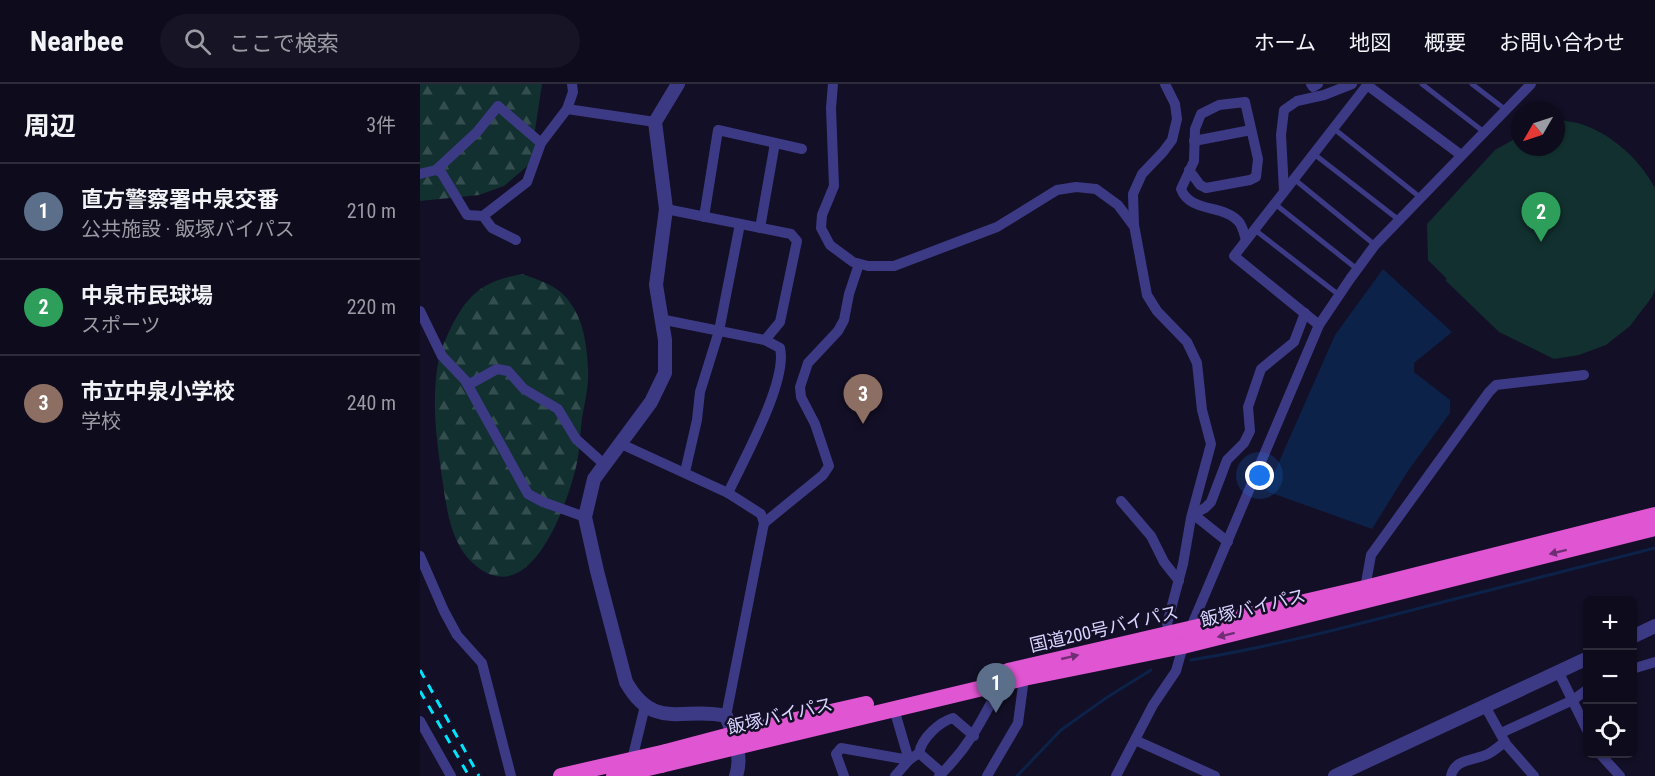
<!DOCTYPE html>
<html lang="ja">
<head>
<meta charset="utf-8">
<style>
	:root { --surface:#0e0b1c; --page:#171425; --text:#f1f3f6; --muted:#9b9ba3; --line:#2e2b3b; --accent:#db2777 }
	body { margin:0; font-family:"Roboto Condensed","Noto Sans JP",sans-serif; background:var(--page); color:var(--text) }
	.controls { position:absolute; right:18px; bottom:18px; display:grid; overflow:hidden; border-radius:9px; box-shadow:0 2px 4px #0004 }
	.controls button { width:54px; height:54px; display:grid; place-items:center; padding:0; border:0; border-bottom:2px solid var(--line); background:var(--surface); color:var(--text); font:30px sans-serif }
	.compass { position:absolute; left:1091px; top:18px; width:54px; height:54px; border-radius:50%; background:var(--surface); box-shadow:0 2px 4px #0004; rotate:231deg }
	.you { position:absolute; left:840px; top:392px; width:21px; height:21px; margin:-15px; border:4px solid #fff; border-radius:50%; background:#1a73e8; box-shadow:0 0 0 9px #1a73e833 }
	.badge { display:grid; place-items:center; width:39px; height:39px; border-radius:50%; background:var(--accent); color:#fff; font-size:20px; font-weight:700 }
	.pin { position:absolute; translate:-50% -50px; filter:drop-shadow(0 2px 3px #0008) }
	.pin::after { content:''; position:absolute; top:32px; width:21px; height:18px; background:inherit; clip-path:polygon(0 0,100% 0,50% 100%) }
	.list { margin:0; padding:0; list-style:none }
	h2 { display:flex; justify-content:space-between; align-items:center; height:78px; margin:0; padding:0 24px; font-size:26px }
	h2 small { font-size:20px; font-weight:400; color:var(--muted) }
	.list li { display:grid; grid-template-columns:39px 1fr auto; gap:18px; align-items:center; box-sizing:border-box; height:96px; padding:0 24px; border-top:2px solid var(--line) }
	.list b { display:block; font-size:22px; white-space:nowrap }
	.list p { margin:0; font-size:20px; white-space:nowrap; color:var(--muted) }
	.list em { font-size:20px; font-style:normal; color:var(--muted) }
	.icon { flex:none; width:33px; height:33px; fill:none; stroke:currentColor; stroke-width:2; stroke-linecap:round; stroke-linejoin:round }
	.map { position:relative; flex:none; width:1235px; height:692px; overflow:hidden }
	header { display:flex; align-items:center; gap:36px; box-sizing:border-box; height:84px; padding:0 30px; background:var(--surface); border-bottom:2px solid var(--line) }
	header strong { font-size:28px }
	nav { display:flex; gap:33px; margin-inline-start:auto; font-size:21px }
	.search { width:420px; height:54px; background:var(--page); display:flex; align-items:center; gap:15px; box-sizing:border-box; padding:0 21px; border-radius:33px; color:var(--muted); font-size:22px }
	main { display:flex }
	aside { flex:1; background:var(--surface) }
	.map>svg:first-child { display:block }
	.green { fill:#12302f }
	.forest { fill:url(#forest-firs) }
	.water { fill:#0c2248 }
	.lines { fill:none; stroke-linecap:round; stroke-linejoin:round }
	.stream { stroke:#0c2248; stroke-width:3 }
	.service { stroke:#3d3a85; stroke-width:5 }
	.minor { stroke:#3d3a85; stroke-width:10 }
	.tertiary { stroke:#3d3a85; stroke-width:14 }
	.trunk { stroke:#e055d1; stroke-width:16 }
	.rail { stroke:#00e5ff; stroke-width:3; stroke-dasharray:9 8; stroke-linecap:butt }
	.trunk-bridge { stroke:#e055d1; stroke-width:16 }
	.oneway { fill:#6f2e73 }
	.labels { text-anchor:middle; stroke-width:5; stroke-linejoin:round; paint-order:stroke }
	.street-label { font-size:18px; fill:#d9d4ff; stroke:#130f26 }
</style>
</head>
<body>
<header>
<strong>Nearbee</strong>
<div class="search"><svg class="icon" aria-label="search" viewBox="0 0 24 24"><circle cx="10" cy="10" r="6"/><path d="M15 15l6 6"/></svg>ここで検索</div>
<nav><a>ホーム</a><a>地図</a><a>概要</a><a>お問い合わせ</a></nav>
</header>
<main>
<aside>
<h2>周辺<small>3件</small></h2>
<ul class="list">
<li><span class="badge" style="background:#5c6f8a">1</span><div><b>直方警察署中泉交番</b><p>公共施設 · 飯塚バイパス</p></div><em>210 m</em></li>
<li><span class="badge" style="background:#2e9e5b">2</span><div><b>中泉市民球場</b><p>スポーツ</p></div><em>220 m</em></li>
<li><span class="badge" style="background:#8d6e63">3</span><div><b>市立中泉小学校</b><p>学校</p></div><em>240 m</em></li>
</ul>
</aside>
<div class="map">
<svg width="1235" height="692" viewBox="0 0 1235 692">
	<defs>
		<pattern id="forest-firs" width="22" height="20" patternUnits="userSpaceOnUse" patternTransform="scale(1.5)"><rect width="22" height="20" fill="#12302f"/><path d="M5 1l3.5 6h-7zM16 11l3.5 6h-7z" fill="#344d4e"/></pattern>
	</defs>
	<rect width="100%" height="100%" fill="#130f26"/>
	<path class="green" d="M1136,35C1145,37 1156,38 1164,41C1194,52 1220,76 1235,104V205L1232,213L1210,242L1186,261L1159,271L1134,275L1079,248L1025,196L1027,195L1008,176L1007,140L1075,66L1100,52V63H1136Z"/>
	<g class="forest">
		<path d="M0,0H122L115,46V68L111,79L84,102L59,111L0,117Z"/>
		<path d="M102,190C121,197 140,202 151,220C164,238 167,263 168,285C169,301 165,318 162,334C160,350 160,368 156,383C148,416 118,506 72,491C59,487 45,473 39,461C29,442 26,421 23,400C17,359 11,321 18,279C21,262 36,230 47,218C61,200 81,194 102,190Z"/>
	</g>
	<path class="water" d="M963,185L1032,248L994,279V288L1030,316V329L988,387L952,445L846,407L915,251Z"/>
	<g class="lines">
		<g class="stream">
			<path d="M771,576C856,562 939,540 1023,518C1094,500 1164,482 1235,464"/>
			<path d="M597,692L641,646L686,614L731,586"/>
		</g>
		<g class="service">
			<path d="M1002,0L1064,48"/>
			<path d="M1052,0L1086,26"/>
			<path d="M913,44L1001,114"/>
			<path d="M894,70L979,136"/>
			<path d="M874,95L955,161"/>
			<path d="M855,120L937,185"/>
			<path d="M835,146L919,211"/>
		</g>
		<g class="minor">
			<path d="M413,0L411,24L414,102L402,131L401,144L410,161L433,178L448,182H474L577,143L637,106L656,103L676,105L698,121L713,141"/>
			<path d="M745,0L755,20L757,35L752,56L743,68L722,90L713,110L714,141L727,211L737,227L767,258L777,279L782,326L791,360L771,434L763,480L747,540"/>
			<path d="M891,0L893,3L898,0"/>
			<path d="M947,1L1041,71"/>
			<path d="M147,25L235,38"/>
			<path d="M774,57L831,46"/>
			<path d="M16,86L57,48L78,22L121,59"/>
			<path d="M769,86L780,101L786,104L830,96L836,93L838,75L825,18L799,21L781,30L775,45L774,77L761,105C770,129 804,120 819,138C823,143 824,150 826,156"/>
			<path d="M0,90L16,86L21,88L47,131L63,132L72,144L96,156"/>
			<path d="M864,107L861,51L864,26L877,17L904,11L932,0"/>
			<path d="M246,125L371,150L377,157L360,238L345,256"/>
			<path d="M63,132L107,98L121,59L147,25L153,8L152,0"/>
			<path d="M284,133L298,46L382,65"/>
			<path d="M340,144L355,59"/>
			<path d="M0,227L22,272L45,296L108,410L123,418L165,433"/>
			<path d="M240,235L345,256L360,264C368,297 323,377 308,409"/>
			<path d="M899,241L814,172L948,0"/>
			<path d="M48,301L77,285L88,287L104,305L138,325L156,355L185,381"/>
			<path d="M199,359L308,409L341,430L344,439L306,632"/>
			<path d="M265,388L277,336L280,308L299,247L320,140"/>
			<path d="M701,417L731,452L744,478L759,497"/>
			<path d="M344,439L403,391L409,382L395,340L381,313L380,303L388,279L418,247L424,236L429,210L439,180"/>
			<path d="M808,458L773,430L785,424L791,418L807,376L824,359L830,347L828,323L841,285L874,258L885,229"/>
			<path d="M0,472L24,527L37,551L62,579L91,692"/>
			<path d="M945,504L951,471L1069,308L1076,301L1164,291"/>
			<path d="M1212,585L1235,578"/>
			<path d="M1138,587L1168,648"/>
			<path d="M1065,622L1086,660L1114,692"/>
			<path d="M474,625L489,676L475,692"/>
			<path d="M0,637L31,692"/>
			<path d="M1081,649L1153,616L1168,605"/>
			<path d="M715,656L795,692"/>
			<path d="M499,669C502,654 519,638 533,634L554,652"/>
			<path d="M1180,670L1200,692"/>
			<path d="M211,680L225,622"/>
			<path d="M424,692L416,670L421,664L489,676L499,669L522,689"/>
			<path d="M519,692C549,663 562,636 581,600"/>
			<path d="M567,692L598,639L604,594"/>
			<path d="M696,692L733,621L756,587L763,562L899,241L930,195L955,161L1111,0"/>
			<path d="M1031,692C1035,674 1054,677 1068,670C1074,667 1079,662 1085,658"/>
		</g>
		<g class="tertiary">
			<path d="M258,0L235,38L246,125L236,201L245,256V289L231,318L174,395L165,433L177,487L206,598C234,648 264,622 306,632C314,651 323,671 316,692"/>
			<path d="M1212,553L1235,542"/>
			<path d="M915,692L1168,574"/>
		</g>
		<g class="trunk">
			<path d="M588,587L945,504L1235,431"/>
			<path d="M246,668L314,650L446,620"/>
			<path d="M241,681L604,594L763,562L1235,444"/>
		</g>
		<g class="rail">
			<path d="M0,586L59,692"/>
			<path d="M0,607L49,692"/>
		</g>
		<g class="trunk-bridge">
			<path d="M141,692L246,668"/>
			<path d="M194,692L241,681"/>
		</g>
	</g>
	<defs><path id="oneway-solid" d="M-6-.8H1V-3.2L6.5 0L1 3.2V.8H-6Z" transform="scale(1.5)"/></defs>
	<g class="oneway">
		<use href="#oneway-solid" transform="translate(1138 468) rotate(166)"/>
		<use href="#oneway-solid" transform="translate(806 551) rotate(166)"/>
		<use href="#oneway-solid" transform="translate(650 573) rotate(-13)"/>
	</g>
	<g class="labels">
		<g class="street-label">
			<text transform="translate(833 524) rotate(-14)" y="6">飯塚バイパス</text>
			<text transform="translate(684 545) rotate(-13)" y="6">国道200号バイパス</text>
			<text transform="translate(360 632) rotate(-13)" y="6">飯塚バイパス</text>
		</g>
	</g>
</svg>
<div class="controls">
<button>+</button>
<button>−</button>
<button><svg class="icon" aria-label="locate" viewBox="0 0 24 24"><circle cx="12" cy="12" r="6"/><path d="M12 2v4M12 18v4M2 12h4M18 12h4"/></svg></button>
</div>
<svg class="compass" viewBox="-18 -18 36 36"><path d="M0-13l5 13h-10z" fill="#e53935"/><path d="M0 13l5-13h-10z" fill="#9b9ba3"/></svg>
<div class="you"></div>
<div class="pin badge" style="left:576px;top:629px;background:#5c6f8a">1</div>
<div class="pin badge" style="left:1121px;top:158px;background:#2e9e5b">2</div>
<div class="pin badge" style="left:443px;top:340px;background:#8d6e63">3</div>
</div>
</main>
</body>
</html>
